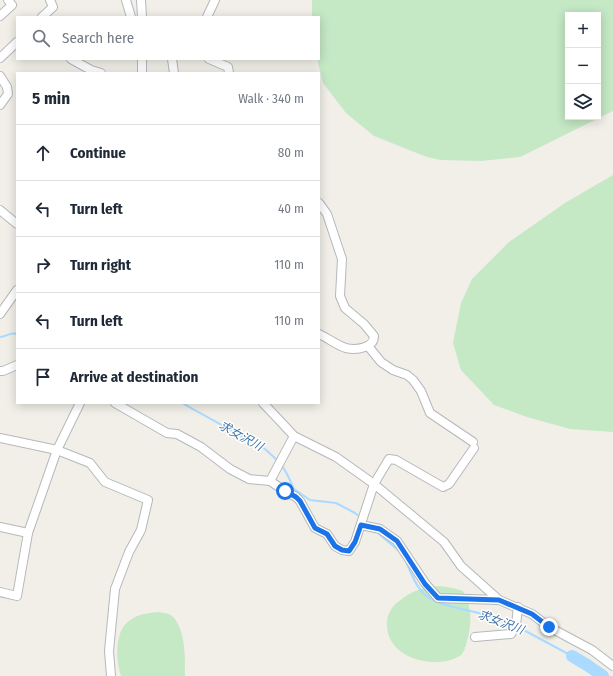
<!DOCTYPE html>
<html lang="en">
<head>
<meta charset="utf-8">
<style>
	:root { --surface:#fff; --page:#f2f2f3; --text:#1f2937; --muted:#747a83; --line:#e0e1e3 }
	body { margin:0; font-family:"Fira Sans Condensed","Noto Sans JP",sans-serif; background:var(--page); color:var(--text) }
	.controls { position:absolute; right:12px; top:12px; display:grid; overflow:hidden; border-radius:0px; box-shadow:0 2px 10px #0003 }
	.controls button { width:36px; height:36px; display:grid; place-items:center; padding:0; border:0; border-bottom:1px solid var(--line); background:var(--surface); color:var(--text); font:20px sans-serif }
	.stop { position:absolute; width:12px; height:12px; margin:-9px; border:3px solid #1a73e8; border-radius:50%; background:#fff }
	.stop.end { background:#1a73e8; border-color:#fff; box-shadow:0 1px 4px #0008 }
	.list { margin:0; padding:0; list-style:none }
	h2 { display:flex; justify-content:space-between; align-items:center; height:52px; margin:0; padding:0 16px; font-size:17px }
	h2 small { font-size:13px; font-weight:400; color:var(--muted) }
	.list li { display:grid; grid-template-columns:26px 1fr auto; gap:12px; align-items:center; box-sizing:border-box; height:56px; padding:0 16px; border-top:1px solid var(--line) }
	.list b { display:block; font-size:15px; white-space:nowrap }
	.list em { font-size:13px; font-style:normal; color:var(--muted) }
	.icon { flex:none; width:22px; height:22px; fill:none; stroke:currentColor; stroke-width:2; stroke-linecap:round; stroke-linejoin:round }
	.map { position:relative; flex:none; width:613px; height:676px; overflow:hidden }
	.search { position:absolute; background:var(--surface); box-shadow:0 2px 10px #0003; left:16px; top:16px; width:304px; height:44px; display:flex; align-items:center; gap:10px; box-sizing:border-box; padding:0 14px; border-radius:0px; color:var(--muted); font-size:15px }
	.panel { position:absolute; background:var(--surface); box-shadow:0 2px 10px #0003; left:16px; top:72px; width:304px; height:332px; border-radius:0px }
	.map>svg:first-child { display:block }
	.green { fill:#c5e8c5; fill-rule:evenodd }
	.lines { fill:none; stroke-linecap:round; stroke-linejoin:round }
	.stream { stroke:#aadaff; stroke-width:2 }
	.river { stroke:#aadaff; stroke-width:12 }
	.street-casing { stroke:#b5b8bc; stroke-width:10 }
	.street { stroke:#fff; stroke-width:8 }
	.route { stroke:#1a73e8; stroke-width:5 }
	.labels { text-anchor:middle; stroke-width:3; stroke-linejoin:round; paint-order:stroke }
	.water-label { font-size:12px; font-style:italic; fill:#4174aa; stroke:#fff }
</style>
</head>
<body>
<div class="map">
<svg width="613" height="676" viewBox="0 0 613 676">
	<rect width="100%" height="100%" fill="#f1efe8"/>
	<g class="green">
		<path d="M312,0H613V111L520,157L481,161L441,160L427,157L374,136L346,113L323,83L317,59H319V17H312ZM568,15H598V117H568Z"/>
		<path d="M613,175V432L570,429L527,417L494,405L461,370L453,343L461,303L472,279L509,242L565,203Z"/>
		<path d="M440,586L453,588L463,591C472,607 472,624 467,641C466,646 464,652 461,655C457,658 451,660 447,661C422,666 388,654 387,626C386,617 391,607 398,602C411,591 423,587 440,586Z"/>
		<path d="M158,612C164,613 170,613 173,617C186,631 185,659 185,676H121C116,660 114,632 129,621C137,614 149,613 158,612Z"/>
	</g>
	<g class="lines">
		<g class="stream">
			<path d="M0,337C7,337 9,332 17,334"/>
			<path d="M182,403L265,449L278,461"/>
			<path d="M281,464L287,474L294,489L310,500L336,503L355,513L360,517"/>
			<path d="M378,533L399,551"/>
			<path d="M405,559C410,571 415,585 424,594C437,606 466,609 482,614C493,617 504,621 514,625"/>
			<path d="M518,627L572,656"/>
		</g>
		<path class="river" d="M572,656L587,665L603,676"/>
		<defs>
			<g id="street">
				<path d="M126,0L131,17"/>
				<path d="M141,0L142,17"/>
				<path d="M0,16L12,5L8,0"/>
				<path d="M42,17L53,7L50,0"/>
				<path d="M207,17L215,0"/>
				<path d="M0,58L17,42"/>
				<path d="M71,59L91,70L101,73"/>
				<path d="M172,59L174,73"/>
				<path d="M209,59L228,67L229,73"/>
				<path d="M142,73V59"/>
				<path d="M0,76L7,87L8,94L0,105"/>
				<path d="M319,203L327,214L342,259L340,296L345,308L364,324L374,336C374,342 371,345 365,347C345,354 336,342 319,334"/>
				<path d="M0,210L17,224"/>
				<path d="M0,314L17,290"/>
				<path d="M368,346L381,362L393,370L407,375L413,380L421,391L430,413L473,442"/>
				<path d="M0,371H3L17,365"/>
				<path d="M115,403L167,433L177,434L201,447L230,469L249,479L270,481L294,436"/>
				<path d="M263,403L281,422L294,436L336,457L374,484L444,542L461,566L499,600L532,614L549,627L592,650L613,666"/>
				<path d="M0,438L57,450L90,463L105,482L148,500L141,530L129,552L115,589L109,651L111,676"/>
				<path d="M270,481L285,491L296,497L300,501L315,528L327,534L335,546L342,550L349,551L355,542L374,484L389,459L396,460L443,487L449,484L474,448"/>
				<path d="M361,525L380,529L397,541L425,583L438,598L499,600"/>
				<path d="M0,527L28,533"/>
				<path d="M0,592L17,596L28,533L57,450L80,403"/>
				<path d="M475,637L511,634L516,625L518,607"/>
			</g>
		</defs>
		<use href="#street" class="street-casing"/>
		<use href="#street" class="street"/>
	</g>
	<g class="lines">
		<path class="route" d="M285,491L296,497L300,501L315,528L327,534L335,546L342,550L349,551L355,542L361,525L380,529L397,541L425,584L438,598L499,600L532,614L549,627"/>
	</g>
	<g class="labels">
		<g class="water-label">
			<text transform="translate(241 436) rotate(29)" y="4">求女沢川</text>
			<text transform="translate(501 622) rotate(21)" y="4">求女沢川</text>
		</g>
	</g>
</svg>
<div class="controls">
<button>+</button>
<button>−</button>
<button><svg class="icon" aria-label="layers" viewBox="0 0 24 24"><path d="M12 4l9 5-9 5-9-5zM3 14l9 5 9-5"/></svg></button>
</div>
<div class="stop" style="left:285px;top:491px"></div>
<div class="stop end" style="left:549px;top:627px"></div>
<div class="search"><svg class="icon" aria-label="search" viewBox="0 0 24 24"><circle cx="10" cy="10" r="6"/><path d="M15 15l6 6"/></svg>Search here</div>
<section class="panel">
<h2>5 min<small>Walk · 340 m</small></h2>
<ul class="list">
<li><svg class="icon" aria-label="ahead" viewBox="0 0 24 24"><path d="M12 20V5M6 11l6-6 6 6"/></svg><div><b>Continue</b></div><em>80 m</em></li>
<li><svg class="icon" aria-label="left" viewBox="0 0 24 24"><path d="M17 20v-9H6M10 6l-5 5 5 5"/></svg><div><b>Turn left</b></div><em>40 m</em></li>
<li><svg class="icon" aria-label="right" viewBox="0 0 24 24"><path d="M7 20v-9h11M14 6l5 5-5 5"/></svg><div><b>Turn right</b></div><em>110 m</em></li>
<li><svg class="icon" aria-label="left" viewBox="0 0 24 24"><path d="M17 20v-9H6M10 6l-5 5 5 5"/></svg><div><b>Turn left</b></div><em>110 m</em></li>
<li><svg class="icon" aria-label="arrive" viewBox="0 0 24 24"><path d="M6 21V4h12l-3 4 3 4H6"/></svg><div><b>Arrive at destination</b></div></li>
</ul>
</section>
</div>
</body>
</html>
